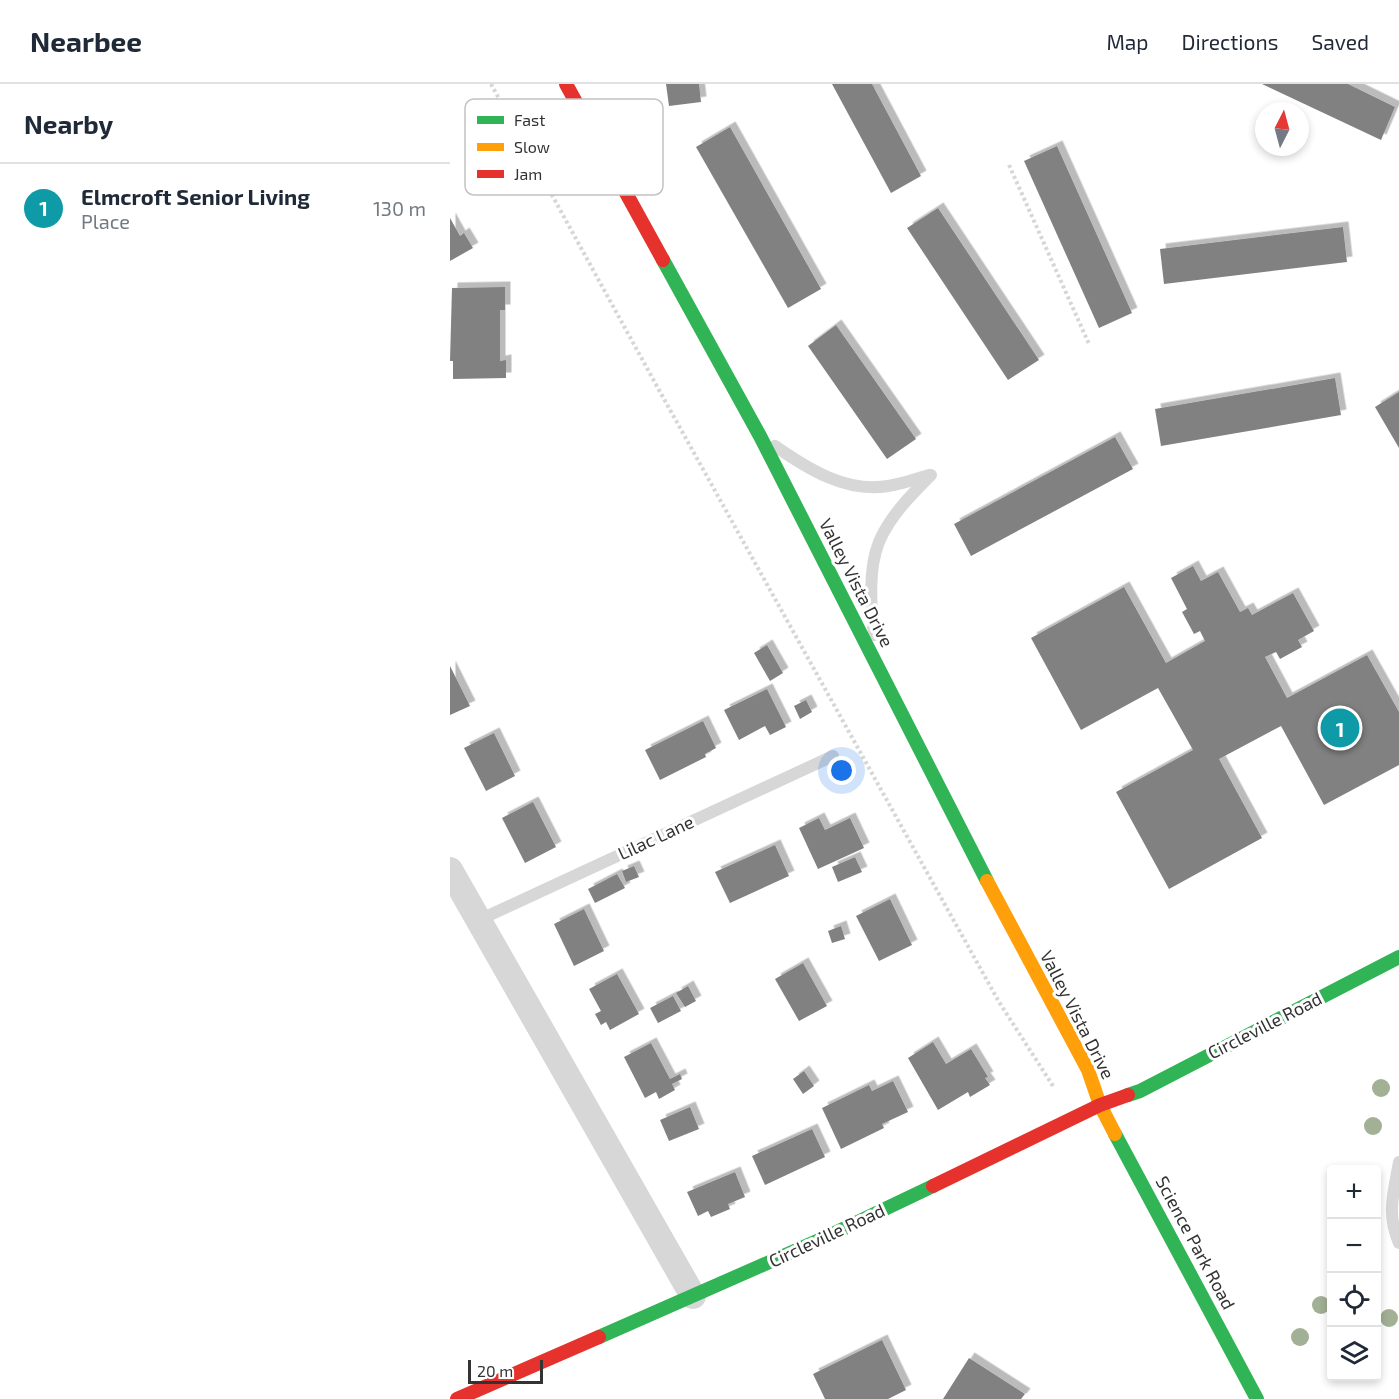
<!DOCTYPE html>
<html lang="en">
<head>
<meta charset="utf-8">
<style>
	:root { --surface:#fff; --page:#f2f2f3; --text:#1f2937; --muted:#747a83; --line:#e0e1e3; --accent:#7a7a7a }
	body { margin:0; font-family:"Exo 2",sans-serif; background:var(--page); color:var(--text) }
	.controls { position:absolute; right:18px; bottom:18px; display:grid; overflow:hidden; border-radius:6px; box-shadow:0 3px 9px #0003 }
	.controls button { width:54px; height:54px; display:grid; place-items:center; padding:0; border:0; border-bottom:2px solid var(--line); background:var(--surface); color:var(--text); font:30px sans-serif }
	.compass { position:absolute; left:805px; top:18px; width:54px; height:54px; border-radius:50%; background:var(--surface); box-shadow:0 3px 9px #0003; rotate:6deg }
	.scale { position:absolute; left:18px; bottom:15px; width:75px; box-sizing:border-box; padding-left:6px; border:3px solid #333; border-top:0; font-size:16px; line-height:21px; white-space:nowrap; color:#333; -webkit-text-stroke:4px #fff; paint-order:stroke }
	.you { position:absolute; left:392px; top:687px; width:21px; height:21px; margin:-15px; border:4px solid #fff; border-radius:50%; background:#1a73e8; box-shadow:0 0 0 9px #1a73e833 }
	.badge { display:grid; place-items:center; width:39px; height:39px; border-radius:50%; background:var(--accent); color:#fff; font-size:20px; font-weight:700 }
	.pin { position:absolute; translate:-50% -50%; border:3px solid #fff; box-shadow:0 2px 6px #0006 }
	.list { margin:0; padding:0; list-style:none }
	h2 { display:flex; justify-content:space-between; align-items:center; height:78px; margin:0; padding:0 24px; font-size:26px }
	h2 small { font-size:20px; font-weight:400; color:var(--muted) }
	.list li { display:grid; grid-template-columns:39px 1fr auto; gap:18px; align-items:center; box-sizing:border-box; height:90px; padding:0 24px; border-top:2px solid var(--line) }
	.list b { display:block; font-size:22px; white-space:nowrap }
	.list p { margin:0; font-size:20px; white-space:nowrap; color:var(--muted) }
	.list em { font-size:20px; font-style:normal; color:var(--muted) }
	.icon { flex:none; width:33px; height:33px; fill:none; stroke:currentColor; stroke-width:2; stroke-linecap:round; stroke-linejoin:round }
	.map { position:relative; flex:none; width:949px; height:1315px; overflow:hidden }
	header { display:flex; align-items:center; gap:36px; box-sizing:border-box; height:84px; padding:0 30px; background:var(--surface); border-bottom:2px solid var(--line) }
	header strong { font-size:28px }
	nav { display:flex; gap:33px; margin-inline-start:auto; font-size:21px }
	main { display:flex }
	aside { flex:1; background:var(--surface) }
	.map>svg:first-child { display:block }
	.building { fill:#818181; filter:url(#shadow) }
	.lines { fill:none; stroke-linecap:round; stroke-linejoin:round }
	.path { stroke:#d6d6d6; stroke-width:4; stroke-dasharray:3 3; stroke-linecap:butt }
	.lane { stroke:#d7d7d7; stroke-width:12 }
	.street { stroke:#d7d7d7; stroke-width:26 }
	.fast { stroke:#30b455; stroke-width:14 }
	.slow { stroke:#ff9f0a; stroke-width:14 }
	.jam { stroke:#e5322d; stroke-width:14 }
	.tree { fill:#a2b095 }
	.labels { text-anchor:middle; stroke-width:6; stroke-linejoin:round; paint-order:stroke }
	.street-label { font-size:18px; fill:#333; stroke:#fff }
	.key { fill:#fff; stroke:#c2c2c2; stroke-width:1.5 }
	.key-label { font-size:16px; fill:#333 }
</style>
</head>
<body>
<header>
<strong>Nearbee</strong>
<nav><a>Map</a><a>Directions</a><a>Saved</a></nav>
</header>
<main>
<aside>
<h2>Nearby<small></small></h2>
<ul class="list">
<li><span class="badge" style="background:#0f9aa8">1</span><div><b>Elmcroft Senior Living</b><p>Place</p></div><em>130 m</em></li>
</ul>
</aside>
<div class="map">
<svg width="949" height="1315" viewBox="0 0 949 1315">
	<defs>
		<filter id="shadow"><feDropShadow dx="5.5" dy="-5.5" stdDeviation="0" flood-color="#0004"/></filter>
	</defs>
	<rect width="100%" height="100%" fill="#fff"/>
	<g class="building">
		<path d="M216,0H249L251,18L219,22Z"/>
		<path d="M382,0H422L471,92L441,109Z"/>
		<path d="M812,0H898L945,23L931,56Z"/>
		<path d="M280,43L371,205L338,224L246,63Z"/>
		<path d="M607,62L682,229L649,244L574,77Z"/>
		<path d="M488,124L589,276L558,296L457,144Z"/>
		<path d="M0,134L10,152L14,149L23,164L0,177Z"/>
		<path d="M893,143L897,178L714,200L710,165Z"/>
		<path d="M55,203V226H50V277L56,276V294L3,295V277H0L2,204Z"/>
		<path d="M386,241L466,355L437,375L358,262Z"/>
		<path d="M885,294L891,331L711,362L705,325Z"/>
		<path d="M949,308V364L925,323Z"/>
		<path d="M665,353L683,385L521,472L504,440Z"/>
		<path d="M743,482L751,497L768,488L790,528L798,524L802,531L843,509L864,547L848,556L852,563L830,575L826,568L815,573L837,614L917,571L949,628V681L874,721L831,642L769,675L812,754L719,805L666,708L743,666L708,604L631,646L581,554L674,503L716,579L755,557L750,547L744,550L732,528L737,525L721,494Z"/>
		<path d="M317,561L333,589L320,597L304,569Z"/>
		<path d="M0,582L20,622L0,631Z"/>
		<path d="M317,605L336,643L320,651L315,642L289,656L274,626Z"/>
		<path d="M356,616L362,628L350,635L344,622Z"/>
		<path d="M253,637L266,664L255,670L256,673L210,696L195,666Z"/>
		<path d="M44,649L65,692L36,707L14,664Z"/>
		<path d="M83,718L106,763L75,779L52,734Z"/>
		<path d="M369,734L375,746L400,734L414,764L368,785L349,744Z"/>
		<path d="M325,761L339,792L280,819L265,788Z"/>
		<path d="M405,773L412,788L388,798L382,783Z"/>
		<path d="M184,782L189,793L176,798L172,787Z"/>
		<path d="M167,790L175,804L145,819L138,805Z"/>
		<path d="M440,815L462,861L429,877L406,832Z"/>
		<path d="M134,825L154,867L124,882L104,840Z"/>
		<path d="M391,842L395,855L382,859L378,847Z"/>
		<path d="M353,879L377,922L349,937L325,895Z"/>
		<path d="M167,890L189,930L160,946L156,938L151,941L145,930L151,927L139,905Z"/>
		<path d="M238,902L246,917L235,923L226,909Z"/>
		<path d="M223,912L231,927L208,939L200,924Z"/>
		<path d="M483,958L496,980L521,965L538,993L535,994L540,1001L520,1013L518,1008L488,1026L458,974Z"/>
		<path d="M201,959L220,995L230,990L232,995L222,1000L225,1006L209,1015L206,1008L195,1014L174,973Z"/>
		<path d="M354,987L364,1002L353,1010L343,995Z"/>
		<path d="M443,997L458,1028L432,1040L434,1044L391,1065L372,1024L419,1001L422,1007Z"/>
		<path d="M240,1023L249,1045L219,1057L210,1036Z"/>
		<path d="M362,1045L375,1073L315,1101L302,1072Z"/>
		<path d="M285,1088L295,1113L278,1120L280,1125L261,1133L258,1127L248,1132L237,1108Z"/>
		<path d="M432,1256L456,1306L438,1315H375L363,1290Z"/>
		<path d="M519,1274L575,1310L571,1315H493Z"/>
	</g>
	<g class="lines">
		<g class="path">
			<path d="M41,0L209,306L549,918L603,1002"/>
			<path d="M559,81L639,260"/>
		</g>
		<g class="lane">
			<path d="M325,362C358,385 396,409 438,402C452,400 466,395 479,391"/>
			<path d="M424,551C421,522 418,485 429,458C440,432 461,411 481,391"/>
			<path d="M29,836L383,672"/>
			<path d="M949,1078C944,1107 936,1130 949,1159"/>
		</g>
		<path class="street" d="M0,786L243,1212"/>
		<g class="fast">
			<path d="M213,176L310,352L537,797"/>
			<path d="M678,1011L690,1007L949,873"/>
			<path d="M665,1050L807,1315"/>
			<path d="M149,1253L374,1154L483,1102"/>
		</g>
		<path class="slow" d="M537,797L638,986L650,1021L665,1050"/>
		<g class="jam">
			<path d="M116,0L213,176"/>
			<path d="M483,1102L650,1021L678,1011"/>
			<path d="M7,1315L149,1253"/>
		</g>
	</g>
	<g class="tree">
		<circle cx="931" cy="1004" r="9"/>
		<circle cx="923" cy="1042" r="9"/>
		<circle cx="871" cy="1221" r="9"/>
		<circle cx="939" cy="1234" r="9"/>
		<circle cx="850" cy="1253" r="9"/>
	</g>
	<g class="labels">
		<g class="street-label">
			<text transform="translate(406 499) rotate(63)" y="6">Valley Vista Drive</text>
			<text transform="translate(206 754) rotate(-25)" y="6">Lilac Lane</text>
			<text transform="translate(627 931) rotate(63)" y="6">Valley Vista Drive</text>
			<text transform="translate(815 942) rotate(-27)" y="6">Circleville Road</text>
			<text transform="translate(377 1152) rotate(-25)" y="6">Circleville Road</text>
			<text transform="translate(745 1159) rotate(62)" y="6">Science Park Road</text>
		</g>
	</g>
	<rect x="15" y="15" width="198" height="96" rx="9" class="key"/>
	<rect x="27" y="32" width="27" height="8" fill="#30b455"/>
	<rect x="27" y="59" width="27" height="8" fill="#ff9f0a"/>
	<rect x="27" y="86" width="27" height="8" fill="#e5322d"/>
	<g class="key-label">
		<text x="64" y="42">Fast</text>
		<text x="64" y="69">Slow</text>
		<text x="64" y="96">Jam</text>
	</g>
</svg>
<div class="controls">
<button>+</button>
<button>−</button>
<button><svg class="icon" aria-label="locate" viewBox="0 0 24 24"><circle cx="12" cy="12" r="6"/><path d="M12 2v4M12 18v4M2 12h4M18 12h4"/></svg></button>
<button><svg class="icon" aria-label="layers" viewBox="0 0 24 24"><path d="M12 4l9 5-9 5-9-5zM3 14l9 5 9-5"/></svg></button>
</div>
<svg class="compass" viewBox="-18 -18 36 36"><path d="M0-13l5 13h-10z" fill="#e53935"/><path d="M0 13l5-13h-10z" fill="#747a83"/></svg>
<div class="scale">20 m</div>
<div class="you"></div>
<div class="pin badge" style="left:890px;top:644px;background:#0f9aa8">1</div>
</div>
</main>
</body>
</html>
